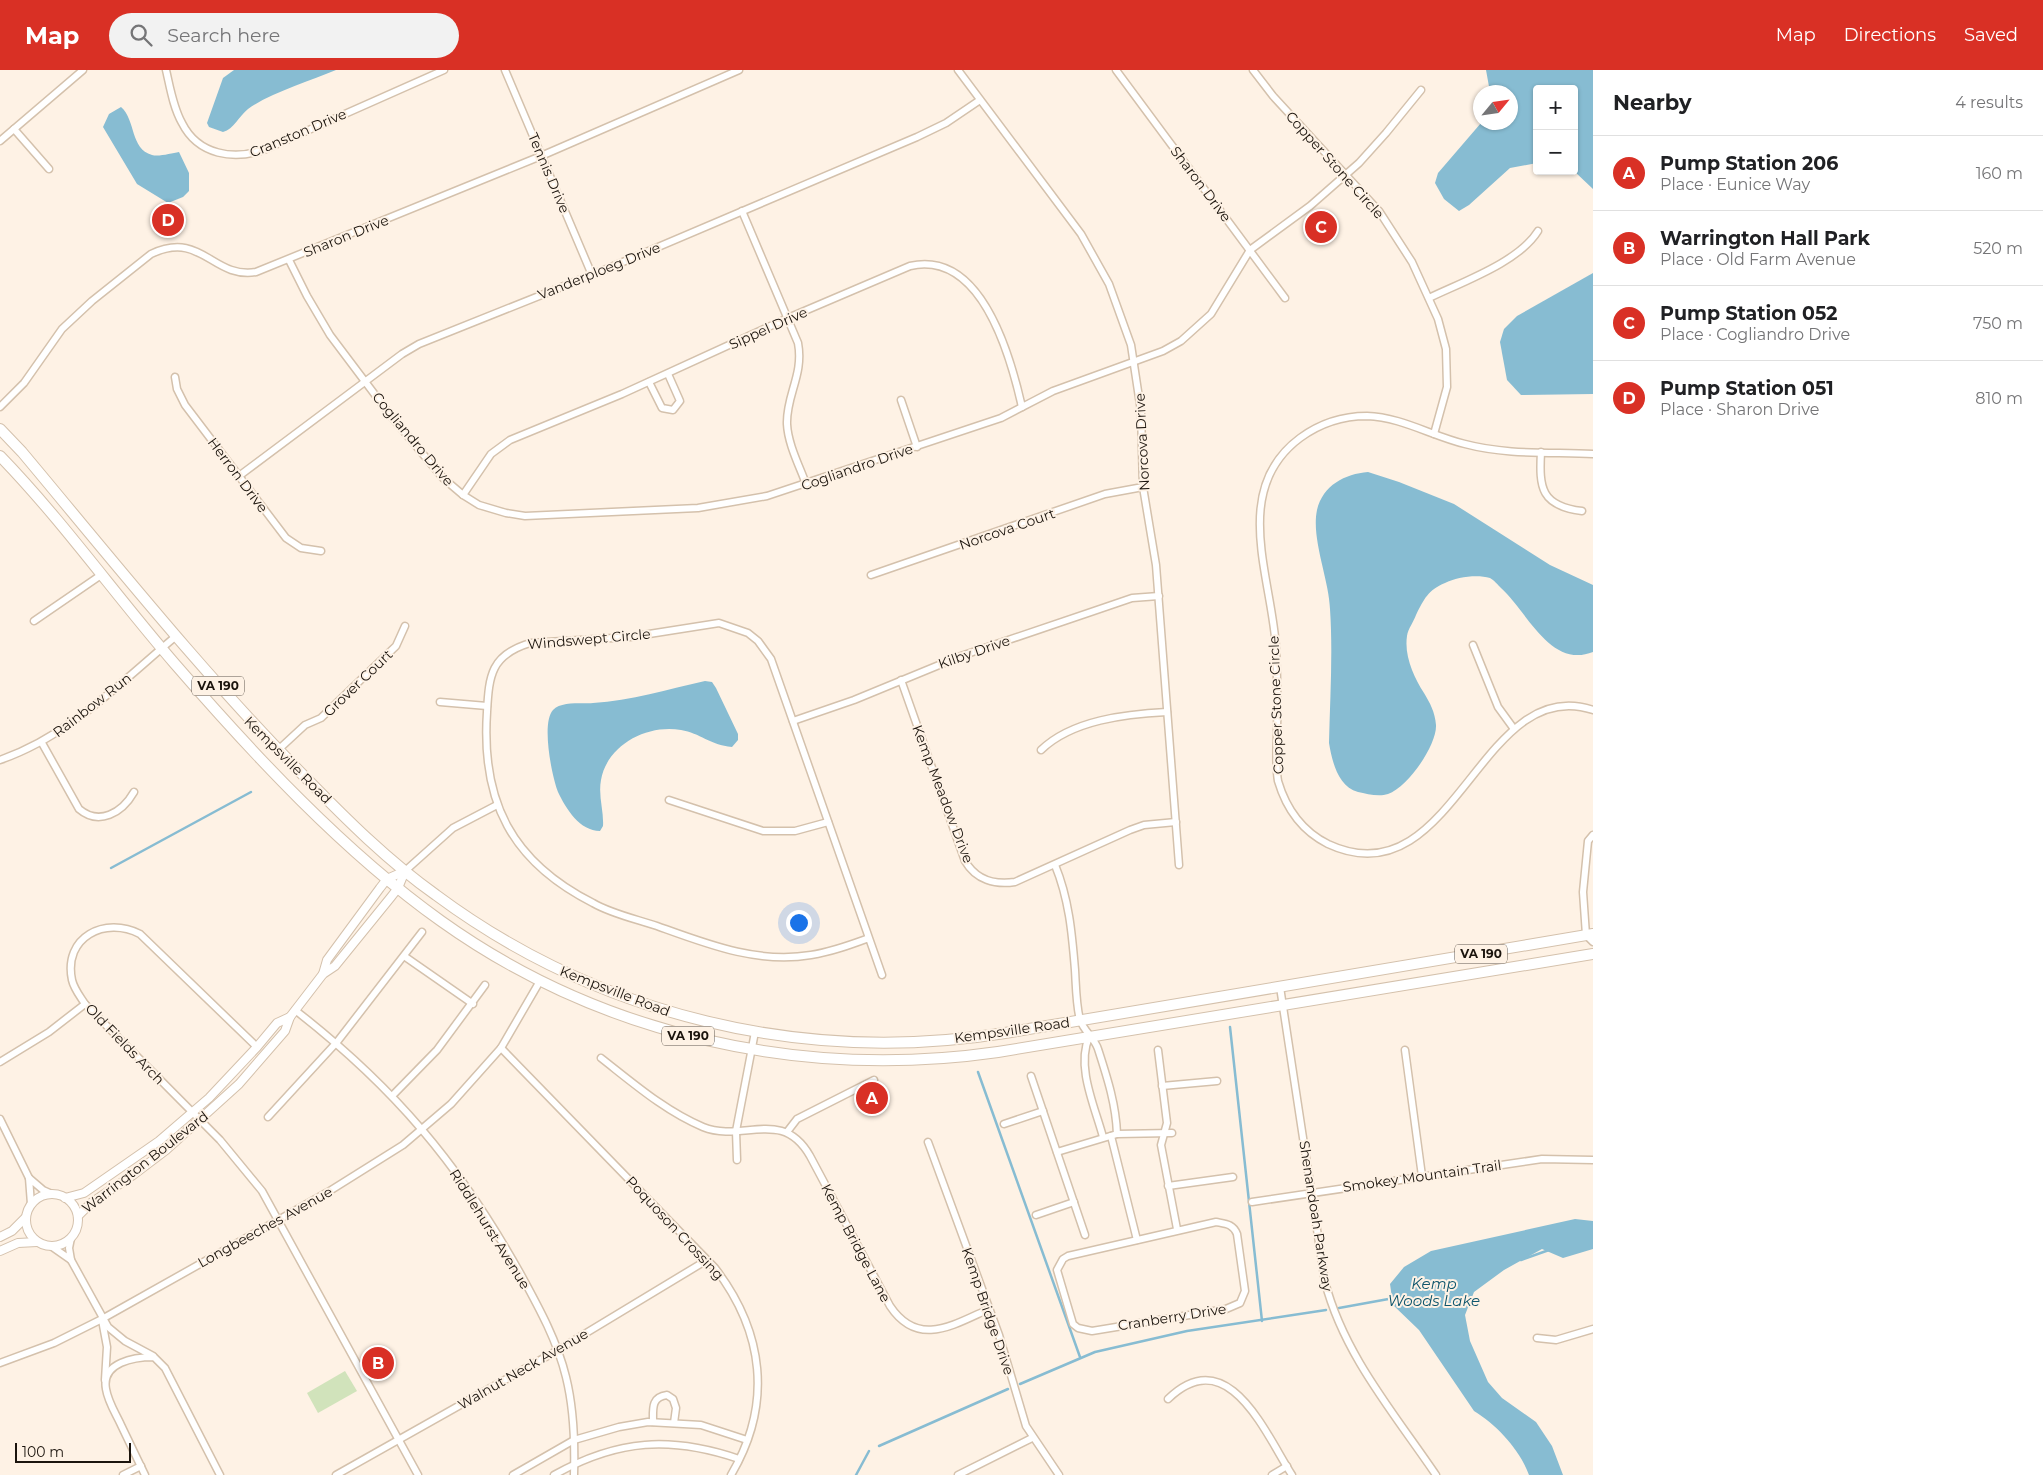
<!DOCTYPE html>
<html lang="en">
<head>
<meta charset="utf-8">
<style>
	:root { --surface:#fff; --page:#f2f2f2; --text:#202124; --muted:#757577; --line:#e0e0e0; --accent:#d93025 }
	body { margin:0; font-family:Montserrat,sans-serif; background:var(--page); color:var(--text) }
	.controls { position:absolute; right:15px; top:15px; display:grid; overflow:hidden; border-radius:5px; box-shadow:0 1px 4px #0004 }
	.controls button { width:45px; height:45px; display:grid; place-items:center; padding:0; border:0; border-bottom:1px solid var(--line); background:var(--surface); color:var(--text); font:25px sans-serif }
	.compass { position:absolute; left:1473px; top:15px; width:45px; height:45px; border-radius:50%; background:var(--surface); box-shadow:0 1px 4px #0004; rotate:61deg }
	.scale { position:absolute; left:15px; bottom:12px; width:116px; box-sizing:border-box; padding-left:5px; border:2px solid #1b140d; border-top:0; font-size:14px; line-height:18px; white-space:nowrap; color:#1b140d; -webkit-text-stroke:4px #fef2e5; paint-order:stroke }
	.you { position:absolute; left:798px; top:852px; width:18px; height:18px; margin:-12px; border:4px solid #fff; border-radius:50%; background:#1a73e8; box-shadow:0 0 0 8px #1a73e833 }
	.badge { display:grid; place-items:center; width:32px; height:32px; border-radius:50%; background:var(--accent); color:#fff; font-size:16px; font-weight:700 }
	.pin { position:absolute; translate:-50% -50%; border:2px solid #fff; box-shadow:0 1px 5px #0006 }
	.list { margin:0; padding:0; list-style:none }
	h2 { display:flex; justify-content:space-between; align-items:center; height:65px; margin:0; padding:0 20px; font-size:21px }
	h2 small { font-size:16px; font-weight:400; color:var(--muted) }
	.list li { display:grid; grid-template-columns:32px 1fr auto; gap:15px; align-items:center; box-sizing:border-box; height:75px; padding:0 20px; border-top:1px solid var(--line) }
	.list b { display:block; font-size:19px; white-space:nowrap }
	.list p { margin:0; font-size:16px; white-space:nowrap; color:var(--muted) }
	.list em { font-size:16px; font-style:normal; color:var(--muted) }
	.icon { flex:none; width:28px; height:28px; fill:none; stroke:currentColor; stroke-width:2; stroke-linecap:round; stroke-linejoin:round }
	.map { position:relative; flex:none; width:1593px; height:1405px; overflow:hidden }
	header { display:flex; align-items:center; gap:30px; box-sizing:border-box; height:70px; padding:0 25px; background:var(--accent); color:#fff }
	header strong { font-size:24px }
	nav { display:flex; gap:28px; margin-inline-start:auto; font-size:18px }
	.search { width:350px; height:45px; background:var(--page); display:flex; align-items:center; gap:12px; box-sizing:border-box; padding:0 18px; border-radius:28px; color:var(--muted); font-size:19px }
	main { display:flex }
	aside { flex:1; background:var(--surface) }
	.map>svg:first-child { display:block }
	.green { fill:#d1e3bb }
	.water { fill:#87bcd2 }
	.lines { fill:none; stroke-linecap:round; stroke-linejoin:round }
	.stream { stroke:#87bcd2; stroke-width:2.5 }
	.minor-casing { stroke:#d4c1ac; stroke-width:9 }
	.tertiary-casing { stroke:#d4c1ac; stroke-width:10 }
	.primary-casing { stroke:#d4c1ac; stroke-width:12 }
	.minor { stroke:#fff; stroke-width:6 }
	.tertiary { stroke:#fff; stroke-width:8 }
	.primary { stroke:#fff; stroke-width:10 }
	.labels { text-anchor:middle; stroke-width:4; stroke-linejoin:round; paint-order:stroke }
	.shield { fill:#fef2e5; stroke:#5f574e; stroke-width:1 }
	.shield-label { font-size:12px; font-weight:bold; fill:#1b140d }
	.street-label { font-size:14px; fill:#1b140d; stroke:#fef2e5 }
	.water-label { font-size:15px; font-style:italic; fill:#0e556c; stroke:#fef2e5 }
</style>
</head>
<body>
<header>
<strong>Map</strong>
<div class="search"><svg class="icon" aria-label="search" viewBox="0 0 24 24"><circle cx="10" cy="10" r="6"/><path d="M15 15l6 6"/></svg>Search here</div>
<nav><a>Map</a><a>Directions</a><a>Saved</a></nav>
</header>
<main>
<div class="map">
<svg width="1593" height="1405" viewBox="0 0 1593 1405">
	<rect width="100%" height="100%" fill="#fef2e5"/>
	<path class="green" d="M345,1301L357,1321L318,1343L307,1323Z"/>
	<g class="water">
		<path d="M234,0H336C310,11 270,23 248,39C239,46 234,59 223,62L209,57L207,53L223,8Z"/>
		<path d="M1486,0H1593V119L1574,101V19H1537V93L1510,98L1469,135L1459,141L1444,129L1435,113L1438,103L1481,53L1510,52V22H1490Z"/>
		<path d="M121,37C136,50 130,79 152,85C159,87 172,83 179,82L189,103V121L183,127L168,133L137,114L103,57L109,44Z"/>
		<path d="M1593,203V324L1521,325L1507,310L1500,272L1504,259L1517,246Z"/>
		<path d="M1368,402L1399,412L1454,434L1550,495L1593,515V582C1550,599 1527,541 1501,518C1498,515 1494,510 1490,508C1477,504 1457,507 1445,513C1428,520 1424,529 1416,545C1414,551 1408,559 1407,566C1404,586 1414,607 1424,623C1430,633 1435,642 1436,655C1437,675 1408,717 1388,724C1379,727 1367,724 1358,722C1338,717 1332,691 1329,673C1330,629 1333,583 1330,539C1329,509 1311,469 1317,440C1323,415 1345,404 1368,402Z"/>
		<path d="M705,611L712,612L716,618L738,664V670L732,677C710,675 700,663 681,660C647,654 607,675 601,710C598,726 604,741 603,756L600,761C580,761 566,739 558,722C552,707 541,653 553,640C561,631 582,634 593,633C631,631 668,619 705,611Z"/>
		<path d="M1575,1149L1593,1151V1179L1563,1188L1542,1179L1504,1200L1474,1222L1465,1245L1470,1271L1488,1312L1502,1328L1536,1352L1552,1376L1563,1405H1529C1520,1380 1497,1355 1474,1341L1419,1260L1393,1235L1390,1214L1404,1197L1431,1181Z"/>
	</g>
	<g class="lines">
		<g class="stream">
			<path d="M111,798L251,722"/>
			<path d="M1230,957L1262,1251"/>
			<path d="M978,1002L1080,1287"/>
			<path d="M1521,1190L1549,1180"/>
			<path d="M1339,1238L1394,1228"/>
			<path d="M1020,1314L1095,1282L1187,1261L1326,1240"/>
			<path d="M879,1376L1008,1319"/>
			<path d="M856,1405L869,1381"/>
		</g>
		<defs>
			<g id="minor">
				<path d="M166,0C170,17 173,37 182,53C198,85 234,91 266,79L444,0"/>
				<path d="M505,0L592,205"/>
				<path d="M958,0L1081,164L1109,214L1131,275L1141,341L1143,417L1156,495L1179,795"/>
				<path d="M1116,0L1285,228"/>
				<path d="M1253,0L1273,26L1379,141L1412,192L1438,249L1446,279L1447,317L1434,364"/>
				<path d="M14,59L49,99"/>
				<path d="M0,71L83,0"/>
				<path d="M742,141L798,273C804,305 786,325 787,354C788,374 799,395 806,414"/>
				<path d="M289,190L307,226L330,265L391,346L443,408L463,425L479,435L506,443L525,446L698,438L767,426L1001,348L1053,321L1163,281L1181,271L1211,244L1250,180L1310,136L1359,93L1386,63L1421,20"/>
				<path d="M1429,228C1462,212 1519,192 1538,161"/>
				<path d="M175,307L177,319L185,335L286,468L301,478L321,481"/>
				<path d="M649,312L662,338L673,340L680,331L668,304"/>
				<path d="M901,330L917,377"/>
				<path d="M0,337L24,313L62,259L92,231L151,184C202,160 212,209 256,202L541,86L739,0"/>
				<path d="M1541,382C1539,418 1541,436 1582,441"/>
				<path d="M1593,384C1551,382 1506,385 1465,374C1432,366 1401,347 1367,346C1342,346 1319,354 1300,368C1230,420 1272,508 1276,578C1277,605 1278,631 1277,658C1277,675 1275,693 1278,711C1286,738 1302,761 1328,774C1454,833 1480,602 1593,640"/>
				<path d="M239,406L402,284L419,274L604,200L917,67L946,53L980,30"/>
				<path d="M463,425L491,384L510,370L622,324L788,248L910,196C981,180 1010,284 1022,337"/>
				<path d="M871,505L1105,424L1143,417"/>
				<path d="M34,551L101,505"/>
				<path d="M1473,575L1498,637L1514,659"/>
				<path d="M901,610L965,791C976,810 995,815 1015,812L1130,760L1144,755L1176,752"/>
				<path d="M440,632L487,636"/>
				<path d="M793,651L854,630L961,586L1091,542L1132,528L1159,526"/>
				<path d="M42,673L79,739C99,756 122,743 134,722"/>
				<path d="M278,680L305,655L321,648L396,576L405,556"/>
				<path d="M1041,680C1072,650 1126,644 1167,642"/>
				<path d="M0,690C69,666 120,613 175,567"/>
				<path d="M669,730L763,761H795L828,752"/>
				<path d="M1593,765L1588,771L1583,822L1586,865L1593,872"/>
				<path d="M1055,795C1069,829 1072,863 1075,900C1076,916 1076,934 1080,950C1084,961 1095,969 1098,979C1107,1007 1116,1034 1117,1064"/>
				<path d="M405,801L453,758L497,735"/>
				<path d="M869,868C850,875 831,882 811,885C757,894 707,874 657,856C636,849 612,844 593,833C512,792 481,732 487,642C489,605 491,585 530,573L630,567L719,553L748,563L758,571L771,589L882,905"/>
				<path d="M404,886L473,934"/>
				<path d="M1280,917L1325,1212C1344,1285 1394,1343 1436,1405"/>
				<path d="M295,940C394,1017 459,1094 520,1203C538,1236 557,1270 566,1307C574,1339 575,1372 574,1405"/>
				<path d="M1089,967C1076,997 1095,1037 1103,1067"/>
				<path d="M257,977L140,864C105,846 63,867 72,910C74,919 80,926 85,934L220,1070L262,1121L418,1405"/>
				<path d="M501,978L715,1198C764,1262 773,1334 731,1405"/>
				<path d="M1158,980L1167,1053L1161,1075L1177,1159"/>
				<path d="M1405,980L1422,1106"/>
				<path d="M601,988C633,1013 665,1041 703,1057C743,1073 782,1037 810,1086L890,1236C918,1278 953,1255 989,1239"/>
				<path d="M0,992L49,962L85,934"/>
				<path d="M1031,1006L1085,1165"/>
				<path d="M1162,1016L1217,1011"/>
				<path d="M393,1025L437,980L485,915"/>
				<path d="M268,1047L337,972L422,862"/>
				<path d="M0,1049L29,1108"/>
				<path d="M1004,1054L1043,1041"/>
				<path d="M787,1062L797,1049L874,1010"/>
				<path d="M1111,1066L1137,1170"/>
				<path d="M928,1072L999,1265L1026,1356L1059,1405"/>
				<path d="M1057,1082L1117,1064L1172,1063"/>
				<path d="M737,1090L736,1061L755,962"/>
				<path d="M1168,1116L1233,1107"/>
				<path d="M1252,1132L1542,1089L1593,1090"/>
				<path d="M31,1134L29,1108L43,1120L52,1124"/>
				<path d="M1036,1145L1074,1132"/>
				<path d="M1216,1152C1226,1154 1233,1154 1237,1164L1245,1221L1240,1233L1226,1239L1092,1261L1078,1258L1073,1254L1057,1200L1063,1189L1068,1186Z"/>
				<path d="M51,1176L71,1190L69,1178L71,1168"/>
				<path d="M71,1190L108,1257L125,1271L153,1286"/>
				<path d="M102,1250L107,1277L105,1310"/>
				<path d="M1537,1268L1556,1270L1593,1259"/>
				<path d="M0,1293L54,1273L102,1249L328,1122L403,1075L451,1034L501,978L540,911"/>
				<path d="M1168,1329C1228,1271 1265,1363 1292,1405"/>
				<path d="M653,1352C653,1339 651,1327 667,1325L673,1329L676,1338L674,1353"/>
				<path d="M123,1405L141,1396"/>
				<path d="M145,1405C137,1388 129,1372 121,1355C116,1344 108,1332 106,1319C101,1292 135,1287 154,1287L165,1298L220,1405"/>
				<path d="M336,1405L558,1280L707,1190"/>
				<path d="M513,1405L574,1370L619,1357L648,1352L701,1355L747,1370"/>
				<path d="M554,1405C618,1369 671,1366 739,1389"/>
				<path d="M958,1405L1032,1368"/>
				<path d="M1272,1405L1287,1396"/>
			</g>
			<g id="tertiary">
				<path d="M323,904L327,890L380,818L387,809L405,801"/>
				<circle cx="52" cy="1150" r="26"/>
				<path d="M65,1128L84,1123L159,1071L209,1028L257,977L277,953L290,947"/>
				<path d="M78,1146L91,1133L133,1105L166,1080L239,1014L285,961L290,947L323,904L335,896L391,827L398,818L405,801"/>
				<path d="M0,1167L12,1161L25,1148"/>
				<path d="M0,1181L18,1173L37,1172"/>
			</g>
			<g id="primary">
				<path d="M0,359L22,382C114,492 204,605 305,707C346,749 388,791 436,825C599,946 804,995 1005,963L1593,864"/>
				<path d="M0,386C63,451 116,526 175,594C253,684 344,782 441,851C602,966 803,1010 998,982L1593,884"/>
			</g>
		</defs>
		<use href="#minor" class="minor-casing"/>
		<use href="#tertiary" class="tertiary-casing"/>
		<use href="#primary" class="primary-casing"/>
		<use href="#minor" class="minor"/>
		<use href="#tertiary" class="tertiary"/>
		<use href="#primary" class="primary"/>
	</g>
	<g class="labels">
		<g class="shield">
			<rect x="192" y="606.5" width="52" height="19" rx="4"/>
			<rect x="1455" y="874.5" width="52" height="19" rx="4"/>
			<rect x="662" y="956.5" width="52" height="19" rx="4"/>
		</g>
		<g class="shield-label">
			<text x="218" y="620">VA 190</text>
			<text x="1481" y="888">VA 190</text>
			<text x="688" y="970">VA 190</text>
		</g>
		<g class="street-label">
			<text transform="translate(298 63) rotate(-23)" y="5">Cranston Drive</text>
			<text transform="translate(1335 95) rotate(48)" y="5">Copper Stone Circle</text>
			<text transform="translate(549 103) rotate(67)" y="5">Tennis Drive</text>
			<text transform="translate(1201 114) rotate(53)" y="5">Sharon Drive</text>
			<text transform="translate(346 166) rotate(-22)" y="5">Sharon Drive</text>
			<text transform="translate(599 201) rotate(-22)" y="5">Vanderploeg Drive</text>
			<text transform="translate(768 258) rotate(-24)" y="5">Sippel Drive</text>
			<text transform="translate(413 369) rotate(50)" y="5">Cogliandro Drive</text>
			<text transform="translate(1142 372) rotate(-93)" y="5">Norcova Drive</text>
			<text transform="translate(857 397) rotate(-19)" y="5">Cogliandro Drive</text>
			<text transform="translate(238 405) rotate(53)" y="5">Herron Drive</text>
			<text transform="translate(1007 459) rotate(-19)" y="5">Norcova Court</text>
			<text transform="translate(589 569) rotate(-5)" y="5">Windswept Circle</text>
			<text transform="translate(974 582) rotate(-19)" y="5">Kilby Drive</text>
			<text transform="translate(358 613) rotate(-44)" y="5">Grover Court</text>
			<text transform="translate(92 635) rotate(-38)" y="5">Rainbow Run</text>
			<text transform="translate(1276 635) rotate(-92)" y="5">Copper Stone Circle</text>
			<text transform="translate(288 690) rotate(45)" y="5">Kempsville Road</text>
			<text transform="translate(943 724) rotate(69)" y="5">Kemp Meadow Drive</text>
			<text transform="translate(615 921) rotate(21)" y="5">Kempsville Road</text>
			<text transform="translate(1012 960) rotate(-8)" y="5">Kempsville Road</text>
			<text transform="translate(125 974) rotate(46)" y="5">Old Fields Arch</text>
			<text transform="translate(145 1092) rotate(-38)" y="5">Warrington Boulevard</text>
			<text transform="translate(1422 1106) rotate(-8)" y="5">Smokey Mountain Trail</text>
			<text transform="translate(1316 1146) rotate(81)" y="5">Shenandoah Parkway</text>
			<text transform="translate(265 1157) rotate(-29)" y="5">Longbeeches Avenue</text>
			<text transform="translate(675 1158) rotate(47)" y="5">Poquoson Crossing</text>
			<text transform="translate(490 1159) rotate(58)" y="5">Riddlehurst Avenue</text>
			<text transform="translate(856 1173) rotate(62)" y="5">Kemp Bridge Lane</text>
			<text transform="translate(988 1241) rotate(71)" y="5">Kemp Bridge Drive</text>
			<text transform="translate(1172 1247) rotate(-9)" y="5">Cranberry Drive</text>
			<text transform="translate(523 1299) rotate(-30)" y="5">Walnut Neck Avenue</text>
		</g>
		<g class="water-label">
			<text x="1434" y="1219">Kemp<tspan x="1434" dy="17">Woods Lake</tspan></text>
		</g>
	</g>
</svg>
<div class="controls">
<button>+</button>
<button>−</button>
</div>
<svg class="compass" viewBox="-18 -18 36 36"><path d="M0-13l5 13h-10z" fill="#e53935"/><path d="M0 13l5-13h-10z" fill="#757577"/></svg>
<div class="scale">100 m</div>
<div class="you"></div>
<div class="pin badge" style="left:872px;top:1028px">A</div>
<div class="pin badge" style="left:378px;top:1293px">B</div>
<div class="pin badge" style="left:1321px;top:157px">C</div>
<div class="pin badge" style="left:168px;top:150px">D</div>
</div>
<aside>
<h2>Nearby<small>4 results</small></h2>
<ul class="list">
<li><span class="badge">A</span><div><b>Pump Station 206</b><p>Place · Eunice Way</p></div><em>160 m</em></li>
<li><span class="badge">B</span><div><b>Warrington Hall Park</b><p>Place · Old Farm Avenue</p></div><em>520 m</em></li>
<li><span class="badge">C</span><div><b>Pump Station 052</b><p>Place · Cogliandro Drive</p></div><em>750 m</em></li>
<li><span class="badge">D</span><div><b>Pump Station 051</b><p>Place · Sharon Drive</p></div><em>810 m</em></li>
</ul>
</aside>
</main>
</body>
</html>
